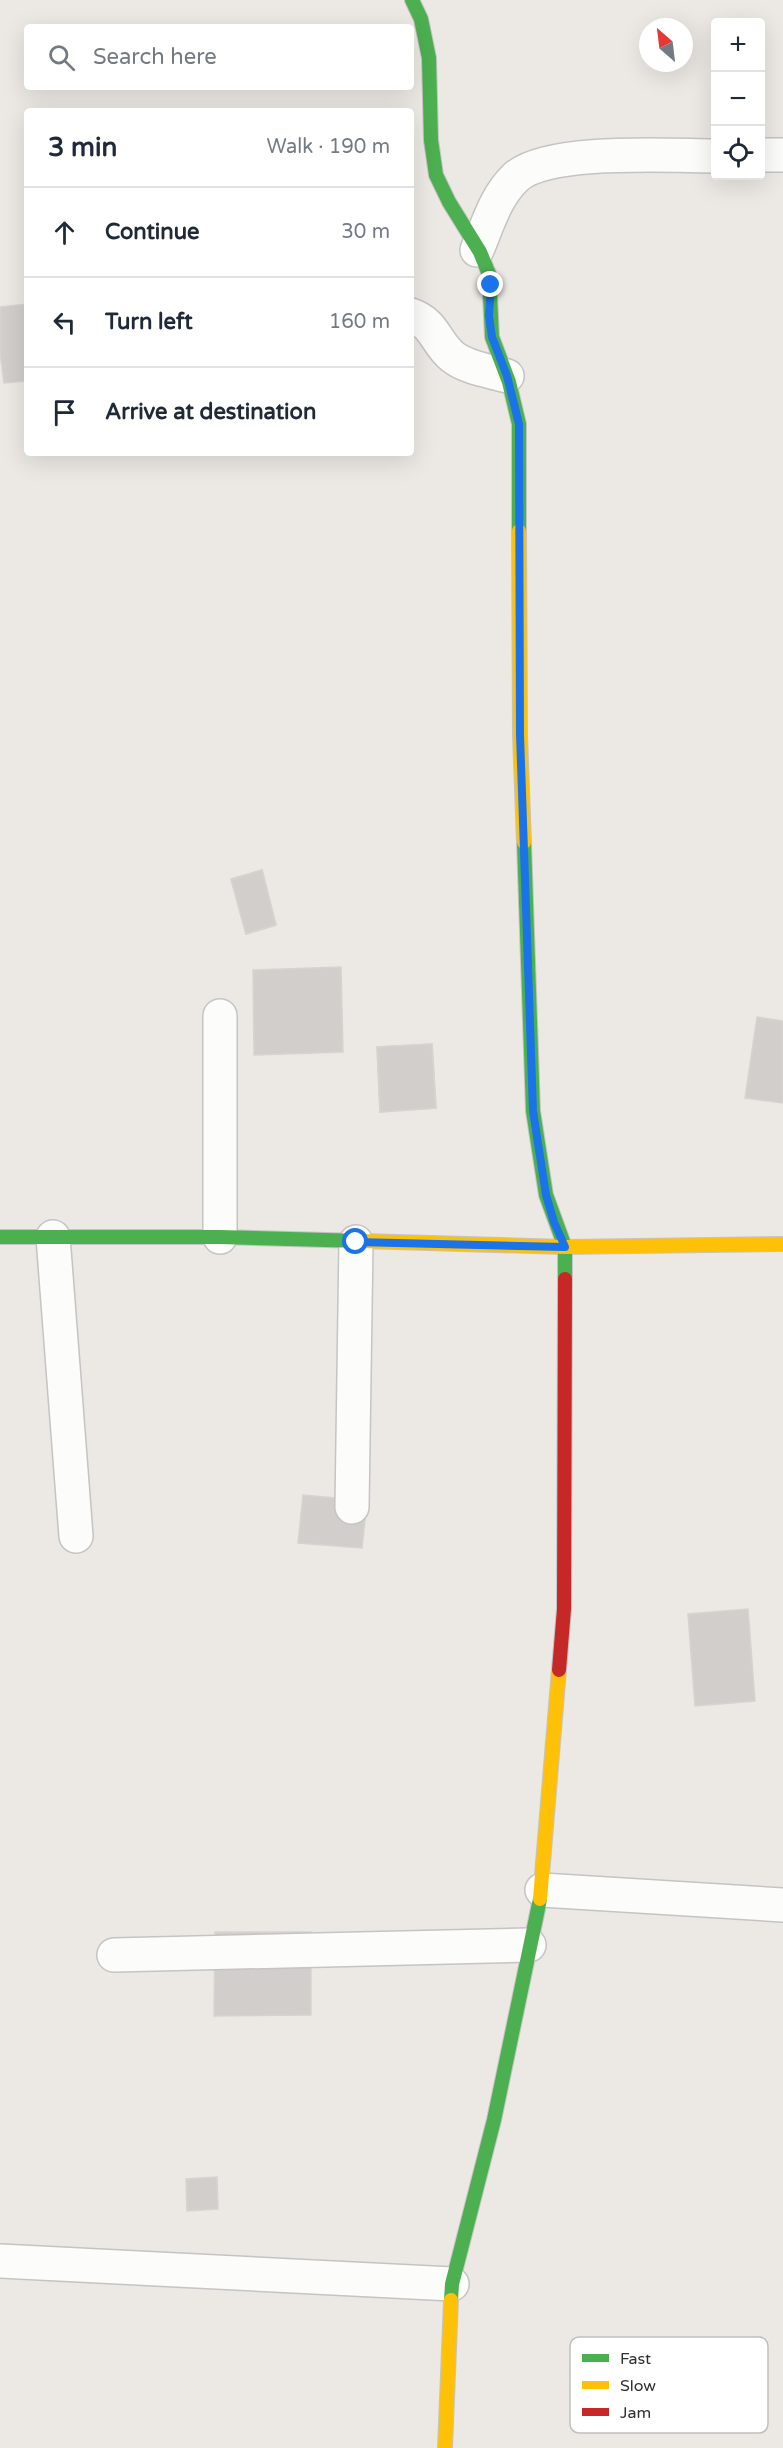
<!DOCTYPE html>
<html lang="en">
<head>
<meta charset="utf-8">
<style>
	:root { --surface:#fff; --page:#f6f6f7; --text:#1f2937; --muted:#747a83; --line:#e0e1e3 }
	body { margin:0; font-family:"Varela Round",sans-serif; background:var(--page); color:var(--text) }
	.controls { position:absolute; right:18px; top:18px; display:grid; overflow:hidden; border-radius:6px; box-shadow:0 6px 24px #0002 }
	.controls button { width:54px; height:54px; display:grid; place-items:center; padding:0; border:0; border-bottom:2px solid var(--line); background:var(--surface); color:var(--text); font:30px sans-serif }
	.compass { position:absolute; left:639px; top:18px; width:54px; height:54px; border-radius:50%; background:var(--surface); box-shadow:0 6px 24px #0002; rotate:332deg }
	.stop { position:absolute; width:18px; height:18px; margin:-14px; border:4px solid #1a73e8; border-radius:50%; background:#fff }
	.stop.end { background:#1a73e8; border-color:#fff; box-shadow:0 2px 6px #0008 }
	.list { margin:0; padding:0; list-style:none }
	h2 { display:flex; justify-content:space-between; align-items:center; height:78px; margin:0; padding:0 24px; font-size:26px }
	h2 small { font-size:20px; font-weight:400; color:var(--muted) }
	.list li { display:grid; grid-template-columns:39px 1fr auto; gap:18px; align-items:center; box-sizing:border-box; height:90px; padding:0 24px; border-top:2px solid var(--line) }
	.list b { display:block; font-size:22px; white-space:nowrap }
	.list em { font-size:20px; font-style:normal; color:var(--muted) }
	.icon { flex:none; width:33px; height:33px; fill:none; stroke:currentColor; stroke-width:2; stroke-linecap:round; stroke-linejoin:round }
	.map { position:relative; flex:none; width:783px; height:2448px; overflow:hidden }
	.search { position:absolute; background:var(--surface); box-shadow:0 6px 24px #0002; left:24px; top:24px; width:390px; height:66px; display:flex; align-items:center; gap:15px; box-sizing:border-box; padding:0 21px; border-radius:6px; color:var(--muted); font-size:22px }
	.panel { position:absolute; background:var(--surface); box-shadow:0 6px 24px #0002; left:24px; top:108px; width:390px; height:348px; border-radius:6px }
	.map>svg:first-child { display:block }
	.building { fill:#d1cecb; stroke:#d7d4d0; stroke-width:1.5 }
	.lines { fill:none; stroke-linecap:round; stroke-linejoin:round }
	.street-casing { stroke:#c5c4c5; stroke-width:36 }
	.fast-casing { stroke:#c5c4c5; stroke-width:16 }
	.slow-casing { stroke:#c5c4c5; stroke-width:16 }
	.jam-casing { stroke:#c5c4c5; stroke-width:16 }
	.street { stroke:#fcfcfb; stroke-width:33 }
	.fast { stroke:#4caf50; stroke-width:14 }
	.slow { stroke:#ffc107; stroke-width:14 }
	.jam { stroke:#c62828; stroke-width:14 }
	.route { stroke:#1a73e8; stroke-width:8 }
	.key { fill:#fff; stroke:#c0c0c0; stroke-width:1.5 }
	.key-label { font-size:16px; fill:#2e2e2e }
</style>
</head>
<body>
<div class="map">
<svg width="783" height="2448" viewBox="0 0 783 2448">
	<rect width="100%" height="100%" fill="#ece8e4"/>
	<g class="building">
		<path d="M27,304V381L4,383L0,352V307Z"/>
		<path d="M262,870L276,925L246,934L231,879Z"/>
		<path d="M262,870L276,925L246,934L231,879Z"/>
		<path d="M341,967L343,1052L254,1055L253,970Z"/>
		<path d="M757,1017L783,1021V1103L745,1098Z"/>
		<path d="M432,1044L436,1108L380,1112L377,1047Z"/>
		<path d="M432,1044L436,1108L380,1112L377,1047Z"/>
		<path d="M303,1495L367,1501L362,1548L298,1543Z"/>
		<path d="M748,1609L755,1701L695,1706L688,1614Z"/>
		<path d="M215,1932H311V2015L214,2016Z"/>
		<path d="M217,2177L218,2209L187,2211L186,2179Z"/>
	</g>
	<g class="lines">
		<defs>
			<g id="street">
				<path d="M760,155H783"/>
				<path d="M477,250C488,224 495,197 516,177C549,148 670,156 716,156"/>
				<path d="M411,315C436,324 435,343 453,357C467,368 490,371 507,376"/>
				<path d="M53,1237L76,1536"/>
				<path d="M220,1237V1016"/>
				<path d="M352,1507L356,1242"/>
				<path d="M542,1890L783,1905"/>
				<path d="M114,1955L529,1945"/>
				<path d="M0,2261L452,2284"/>
			</g>
			<g id="fast">
				<path d="M412,0L421,19L429,58L431,140L436,175L449,202L480,252L489,274L492,337L509,382L519,424V531"/>
				<path d="M524,842L533,1111L546,1195L565,1247V1279"/>
				<path d="M0,1237H220L362,1241"/>
				<path d="M451,2300L452,2284L494,2120L540,1899"/>
			</g>
			<g id="slow">
				<path d="M519,531L520,735L524,842"/>
				<path d="M362,1241L565,1247L783,1244"/>
				<path d="M540,1899L559,1670"/>
				<path d="M445,2448L451,2300"/>
			</g>
			<path id="jam" d="M559,1670L564,1609L565,1279"/>
		</defs>
		<use href="#street" class="street-casing"/>
		<use href="#fast" class="fast-casing"/>
		<use href="#slow" class="slow-casing"/>
		<use href="#jam" class="jam-casing"/>
		<use href="#street" class="street"/>
		<use href="#fast" class="fast"/>
		<use href="#slow" class="slow"/>
		<use href="#jam" class="jam"/>
	</g>
	<g class="lines">
		<path class="route" d="M356,1242L565,1247L554,1222L546,1195L533,1111L520,735L519,424L507,376L492,337L489,316L491,285"/>
	</g>
	<rect x="570" y="2337" width="198" height="96" rx="9" class="key"/>
	<rect x="582" y="2354" width="27" height="8" fill="#4caf50"/>
	<rect x="582" y="2381" width="27" height="8" fill="#ffc107"/>
	<rect x="582" y="2408" width="27" height="8" fill="#c62828"/>
	<g class="key-label">
		<text x="620" y="2364">Fast</text>
		<text x="620" y="2391">Slow</text>
		<text x="620" y="2418">Jam</text>
	</g>
</svg>
<div class="controls">
<button>+</button>
<button>−</button>
<button><svg class="icon" aria-label="locate" viewBox="0 0 24 24"><circle cx="12" cy="12" r="6"/><path d="M12 2v4M12 18v4M2 12h4M18 12h4"/></svg></button>
</div>
<svg class="compass" viewBox="-18 -18 36 36"><path d="M0-13l5 13h-10z" fill="#e53935"/><path d="M0 13l5-13h-10z" fill="#747a83"/></svg>
<div class="stop" style="left:356px;top:1242px"></div>
<div class="stop end" style="left:491px;top:285px"></div>
<div class="search"><svg class="icon" aria-label="search" viewBox="0 0 24 24"><circle cx="10" cy="10" r="6"/><path d="M15 15l6 6"/></svg>Search here</div>
<section class="panel">
<h2>3 min<small>Walk · 190 m</small></h2>
<ul class="list">
<li><svg class="icon" aria-label="ahead" viewBox="0 0 24 24"><path d="M12 20V5M6 11l6-6 6 6"/></svg><div><b>Continue</b></div><em>30 m</em></li>
<li><svg class="icon" aria-label="left" viewBox="0 0 24 24"><path d="M17 20v-9H6M10 6l-5 5 5 5"/></svg><div><b>Turn left</b></div><em>160 m</em></li>
<li><svg class="icon" aria-label="arrive" viewBox="0 0 24 24"><path d="M6 21V4h12l-3 4 3 4H6"/></svg><div><b>Arrive at destination</b></div></li>
</ul>
</section>
</div>
</body>
</html>
